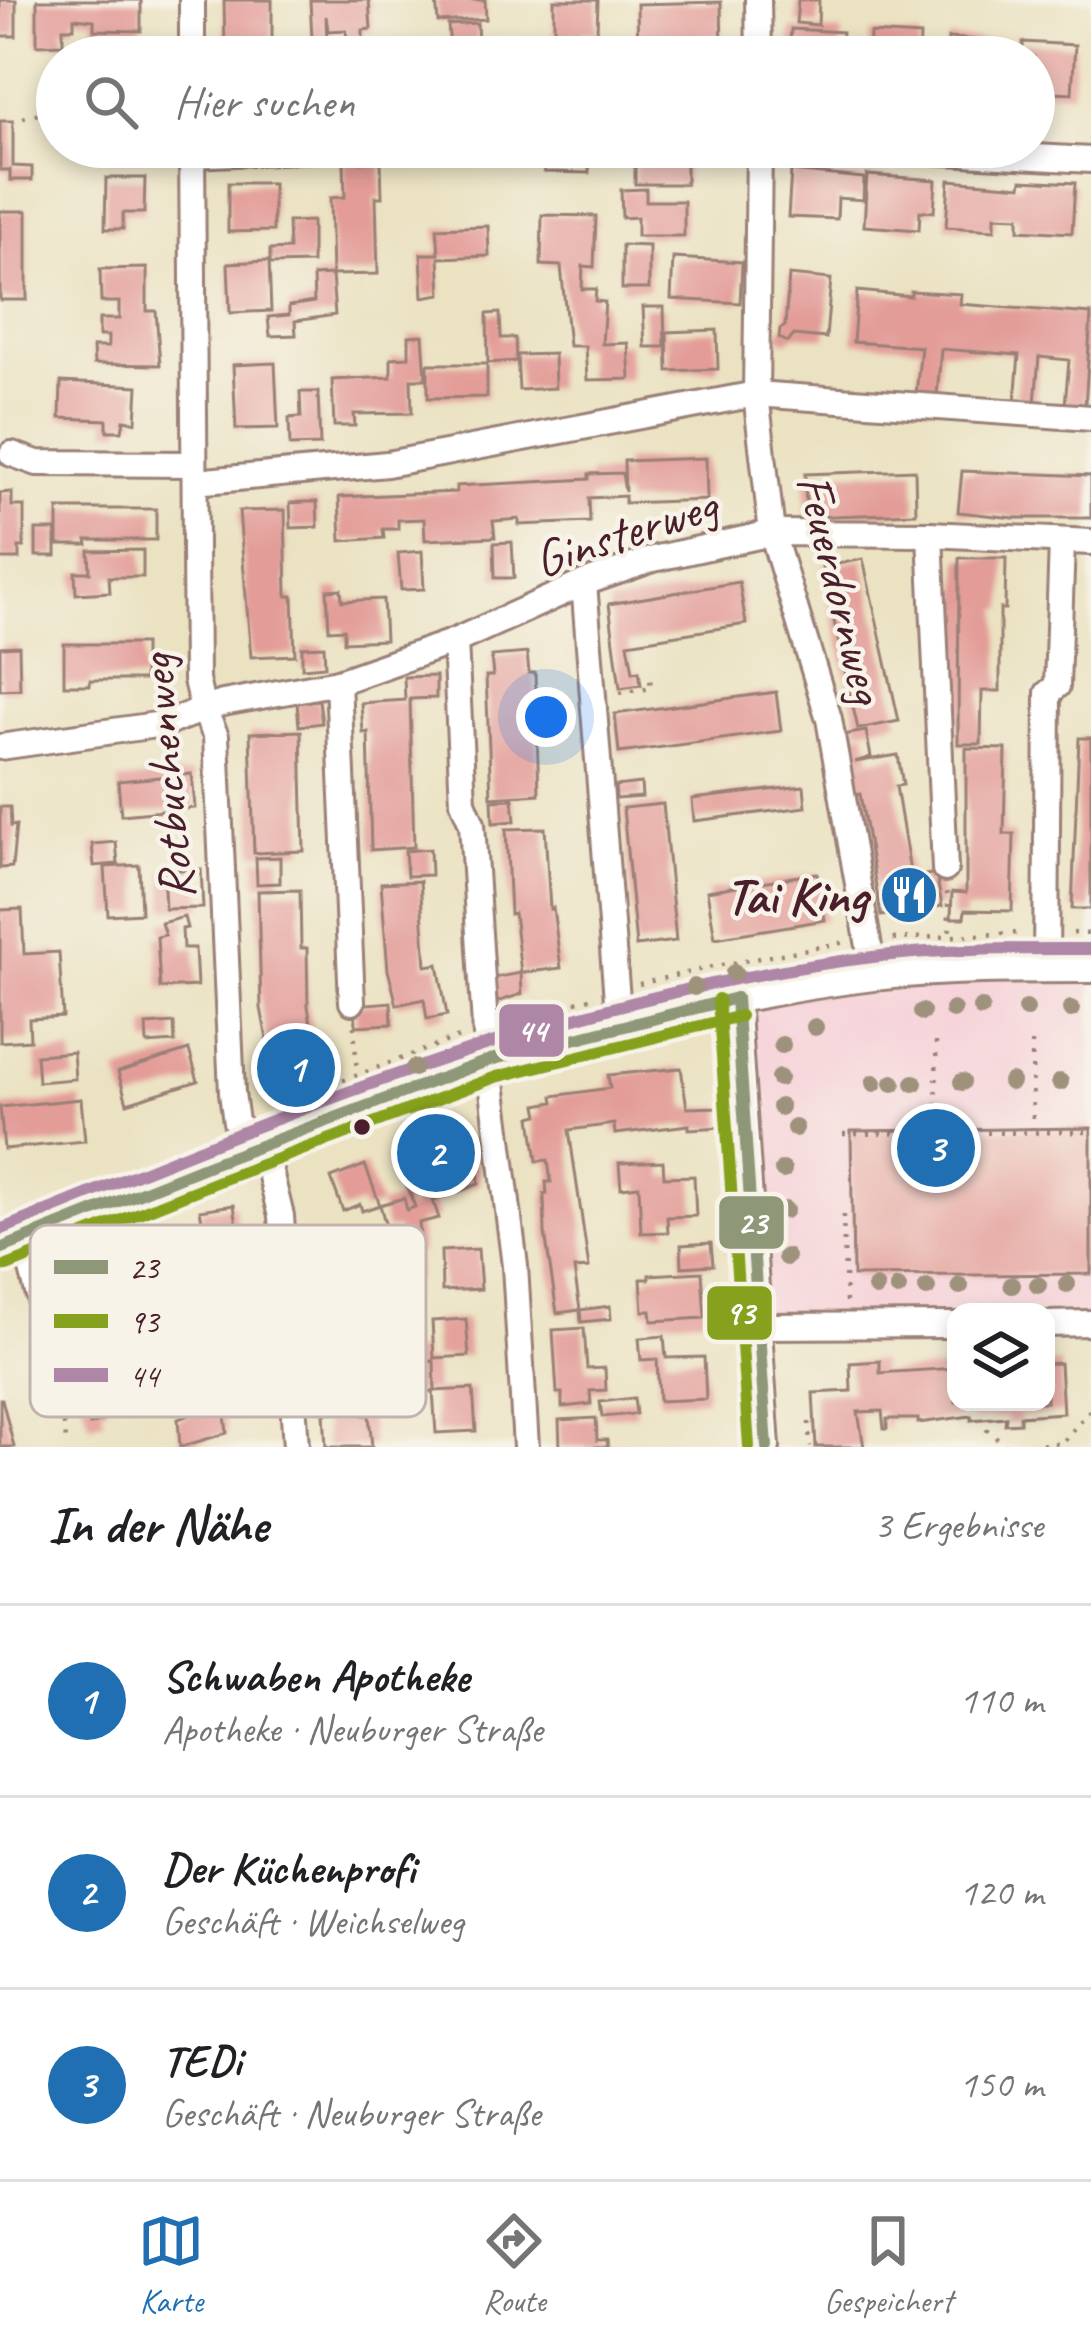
<!DOCTYPE html>
<html lang="de">
<head>
<meta charset="utf-8">
<style>
	:root { --surface:#fff; --page:#f6f6f6; --text:#202124; --muted:#757577; --line:#e0e0e0; --accent:#1f6fb2 }
	body { margin:0; font-family:Caveat,sans-serif; background:var(--page); color:var(--text) }
	.controls { position:absolute; right:36px; bottom:36px; display:grid; overflow:hidden; border-radius:24px; box-shadow:0 6px 18px #0003 }
	.controls button { width:108px; height:108px; display:grid; place-items:center; padding:0; border:0; border-bottom:3px solid var(--line); background:var(--surface); color:var(--text); font:60px sans-serif }
	.you { position:absolute; left:546px; top:717px; width:42px; height:42px; margin:-30px; border:9px solid #fff; border-radius:50%; background:#1a73e8; box-shadow:0 0 0 18px #1a73e833 }
	.badge { display:grid; place-items:center; width:78px; height:78px; border-radius:50%; background:var(--accent); color:#fff; font-size:39px; font-weight:700 }
	.pin { position:absolute; translate:-50% -50%; border:6px solid #fff; box-shadow:0 3px 12px #0006 }
	.list { margin:0; padding:0; list-style:none }
	h2 { display:flex; justify-content:space-between; align-items:center; height:156px; margin:0; padding:0 48px; font-size:51px }
	h2 small { font-size:39px; font-weight:400; color:var(--muted) }
	.list li { display:grid; grid-template-columns:78px 1fr auto; gap:36px; align-items:center; box-sizing:border-box; height:192px; padding:0 48px; border-top:3px solid var(--line) }
	.list b { display:block; font-size:45px; white-space:nowrap }
	.list p { margin:0; font-size:39px; white-space:nowrap; color:var(--muted) }
	.list em { font-size:39px; font-style:normal; color:var(--muted) }
	.icon { flex:none; width:66px; height:66px; fill:none; stroke:currentColor; stroke-width:2; stroke-linecap:round; stroke-linejoin:round }
	.map { position:relative; flex:none; width:1091px; height:1447px; overflow:hidden }
	.search { position:absolute; background:var(--surface); box-shadow:0 6px 18px #0003; left:36px; right:36px; top:36px; height:132px; display:flex; align-items:center; gap:30px; box-sizing:border-box; padding:0 42px; border-radius:66px; color:var(--muted); font-size:45px }
	.sheet { height:732px; background:var(--surface) }
	nav { display:flex; justify-content:space-around; align-items:center; box-sizing:border-box; height:168px; border-top:3px solid var(--line); background:var(--surface); font-size:33px; color:var(--muted) }
	nav a { display:grid; justify-items:center; gap:6px }
	nav .on { color:var(--accent) }
	.map>svg:first-child { display:block }
	.built { fill:#f6cfd8 }
	.building { fill:#e39c98 }
	.lines { fill:none; stroke-linecap:round; stroke-linejoin:round }
	.minor-casing { stroke:#9a8076; stroke-width:30 }
	.tertiary-casing { stroke:#9a8076; stroke-width:36 }
	.path { stroke:#9a8076; stroke-width:4.5; stroke-dasharray:3 9; stroke-linecap:butt }
	.minor { stroke:#fff; stroke-width:24 }
	.tertiary { stroke:#fff; stroke-width:30 }
	.bus-1-casing { stroke:#f7f3e8; stroke-width:21 }
	.bus-2-casing { stroke:#f7f3e8; stroke-width:21 }
	.bus-3-casing { stroke:#f7f3e8; stroke-width:21 }
	.bus-1 { stroke:#8e9777; stroke-width:12 }
	.bus-2 { stroke:#85a11d; stroke-width:12 }
	.bus-3 { stroke:#ae86a6; stroke-width:12 }
	.tree { fill:#9f927b }
	.bus-dot { fill:#4a1f2b; stroke:#f7f3e8; stroke-width:4.5 }
	.labels { text-anchor:middle; stroke-width:9; stroke-linejoin:round; paint-order:stroke }
	.street-label { font-size:51px; fill:#4a1f2b; stroke:#f7f3e8 }
	.poi-label { font-size:51px; font-weight:bold; fill:#4a1f2b; stroke:#f7f3e8; text-anchor:end }
	.key { fill:#f7f3e8; stroke:#c3b3af; stroke-width:3 }
	.key-label { font-size:33px; fill:#4a1f2b }
	.line-badge { stroke:#f7f3e8; stroke-width:4.5 }
	.badge-label { font-size:33px; text-anchor:middle; font-weight:bold; fill:#fff }
</style>
</head>
<body>
<div class="map">
<svg width="1091" height="1447" viewBox="0 0 1091 1447">
	<rect width="100%" height="100%" fill="#f7f3e8"/>
	<filter id="ink" filterUnits="userSpaceOnUse"><feTurbulence type="fractalNoise" baseFrequency=".00833" numOctaves="2"/><feDisplacementMap in="SourceGraphic" scale="24" xChannelSelector="R" yChannelSelector="G"/><feConvolveMatrix kernelMatrix="1 2 1 2 8 2 1 2 1" color-interpolation-filters="sRGB"/></filter>
	<filter id="wash" filterUnits="userSpaceOnUse"><feTurbulence type="fractalNoise" baseFrequency=".004" numOctaves="4" result="noise"/><feDisplacementMap in="SourceGraphic" scale="48" xChannelSelector="R" yChannelSelector="G"/><feGaussianBlur stdDeviation="2.7" result="paint"/><feColorMatrix in="noise" values="0 0 0 0 0 0 0 0 0 0 0 0 0 0 0 0 0 1.4 0 .05"/><feComposite in="paint" operator="in"/></filter>
	<g filter="url(#wash)">
		<rect width="100%" height="100%" fill="#ebe2c2"/>
		<path class="built" d="M1091,967V1323L1046,1312H956V1324L758,1326L736,998Z"/>
		<g id="blocks">
			<g class="building">
				<rect x="0" y="0" width="16" height="36"/>
				<path d="M37,0H141V31L94,30V20L74,18V28H63V44L37,45Z"/>
				<path d="M224,0H272V49H265V57H228V50H225Z"/>
				<path d="M310,0H369L371,29L363,30V40L347,41L346,30L328,31L326,16L327,44H332L333,52L331,57H313Z"/>
				<path d="M436,0H485L486,19L438,22Z"/>
				<path d="M554,0H598L597,32H582L581,42H554Z"/>
				<path d="M798,0H819L818,25L796,23Z"/>
				<path d="M721,2L722,51L638,54L637,4Z"/>
				<path d="M477,23L478,45L450,47V57H421L420,48L450,47L448,25Z"/>
				<path d="M791,29L842,32L840,57H789Z"/>
				<path d="M870,33L920,36L919,57H869Z"/>
				<path d="M948,38L996,41L995,57H947Z"/>
				<path d="M1023,42L1075,45L1072,93L1034,91V57H1023Z"/>
				<path d="M0,121H13V166L32,167V180H10V170H0Z"/>
				<rect x="110" y="147" width="34" height="11"/>
				<path d="M545,147H590L589,173L544,172Z"/>
				<rect x="635" y="147" width="51" height="37"/>
				<path d="M381,161L382,197H376L378,274L332,275L330,198L345,197L344,162Z"/>
				<path d="M791,171L864,178L863,200L838,198L837,219L788,217Z"/>
				<path d="M867,175L936,180L934,212L920,211L919,230L864,226Z"/>
				<path d="M106,178H145L144,213H123V229H105Z"/>
				<path d="M949,180L1021,186L1022,180L1075,183L1072,233L1019,230V217L995,216V230L946,227Z"/>
				<path d="M228,183H273V231L228,232Z"/>
				<path d="M646,189V201H684V236H637V217L622,218L621,190Z"/>
				<rect x="0" y="211" width="27" height="89"/>
				<path d="M542,215L596,216L594,267L583,266L582,289H596L595,301L605,302L602,344L628,343L630,379L587,380L585,346H569L561,266L541,265Z"/>
				<path d="M312,221V263L270,264V250L289,249L288,222Z"/>
				<path d="M488,226L489,256L439,258L441,294L423,297L421,254H439L437,228Z"/>
				<path d="M622,245L649,246V289H622Z"/>
				<path d="M673,258L742,262L740,303L671,299Z"/>
				<path d="M269,261L271,311L230,313L228,263Z"/>
				<path d="M147,268V311H156L160,365L94,364L93,347H108V336H99V319H119V302H101L100,269Z"/>
				<path d="M332,275L335,315L295,321L296,335L270,336L268,317L289,315V306L314,302L313,276Z"/>
				<path d="M789,275L831,279L826,338L794,335L788,342L779,338L780,329L785,326Z"/>
				<path d="M857,291L911,296V291L961,294L960,304L1091,314L1085,407L1065,405L1069,360L1039,357L1035,403L1015,402L1019,355L941,349L937,395L916,394L921,347L853,342Z"/>
				<path d="M643,307H664L665,347H645Z"/>
				<path d="M500,313L501,338H515L516,361L488,363L487,314Z"/>
				<path d="M717,330L718,369L668,371L667,332Z"/>
				<path d="M423,335L426,379H411L412,413L354,414L355,426H334L332,380L391,377V358L409,357V336Z"/>
				<path d="M554,354L555,388L519,390L517,355Z"/>
				<path d="M275,363L278,428L236,429L233,365Z"/>
				<path d="M428,364H487V397L428,398Z"/>
				<path d="M61,382L138,386L136,422L124,420L122,431H107V420L60,418Z"/>
				<path d="M300,392H318L320,445L290,446L289,418L301,417Z"/>
				<path d="M706,458L707,500L625,503V496L589,498L590,522L519,525V519L493,521L495,537L425,540L424,519L398,520V529H383L384,538L341,541L339,497L456,492V486L589,479V474L622,473L625,492L624,461Z"/>
				<path d="M915,470L916,513L806,517L805,474Z"/>
				<path d="M962,471L1091,476V518H1014L958,512Z"/>
				<path d="M12,492V506H24V547H19V559H0V493Z"/>
				<path d="M304,502H317L318,527L291,528L290,503Z"/>
				<path d="M58,509H156V540H87L88,545H58Z"/>
				<path d="M285,510L287,596H293L295,655L251,657L239,511Z"/>
				<rect x="36" y="530" width="20" height="26"/>
				<path d="M512,542L514,578H495L494,543Z"/>
				<path d="M143,550V577H109L110,592L76,594L75,572H90L89,551Z"/>
				<path d="M422,551L424,589L401,590L398,553Z"/>
				<path d="M959,558H1006L1005,609H1000V691H982L981,744H958Z"/>
				<path d="M863,559L899,721L858,729L822,567Z"/>
				<path d="M739,582L746,624L628,643L633,672L639,671L641,685L620,688L609,604Z"/>
				<path d="M341,589L342,601L383,599L385,640L344,642V629L329,630L327,590Z"/>
				<path d="M64,644H144V680H90V685H64Z"/>
				<path d="M19,646L20,689L0,690V647Z"/>
				<path d="M324,646L325,666L302,668V647Z"/>
				<path d="M527,653L529,673H535L539,794L491,797L486,676H493L491,656Z"/>
				<path d="M436,676V698L410,699L414,847L371,850L368,732L363,733L361,703L405,700L404,677Z"/>
				<path d="M776,692L781,731L619,753L615,714Z"/>
				<path d="M319,700L322,723L299,726L297,702Z"/>
				<path d="M301,731L304,851L254,853L250,733Z"/>
				<path d="M866,731L871,757L855,762L898,755L903,785L896,786L911,878L936,873L942,906L881,916L860,794L854,795L843,735Z"/>
				<path d="M1079,738H1091V909H1072Z"/>
				<path d="M966,748L1006,749L1004,834H1014L1012,911L965,910L964,918H951L952,892L966,893Z"/>
				<path d="M192,774L195,808L121,815L118,781Z"/>
				<path d="M641,783L642,797L616,799L615,786Z"/>
				<path d="M804,786L806,807L694,821L692,799Z"/>
				<path d="M513,799L515,821L493,823L492,800Z"/>
				<path d="M663,804L676,941L636,946L623,808Z"/>
				<path d="M0,807H10L11,826L16,825L12,867L0,868Z"/>
				<path d="M545,828L550,909L553,908L561,968L521,973L514,913L510,914L506,829Z"/>
				<path d="M116,842L118,864L94,866L92,844Z"/>
				<path d="M430,849L431,875L407,876L405,851Z"/>
				<path d="M280,857V883L257,884L256,858Z"/>
				<path d="M139,865L141,913L108,915L105,867Z"/>
				<path d="M201,869L203,908L165,909L163,871Z"/>
				<path d="M817,873L825,920L715,938L707,891Z"/>
				<path d="M420,881L426,966L438,964L447,1015L427,1019L424,999L397,1005L388,970L381,883Z"/>
				<path d="M300,890L301,948H307L308,1006L320,1075L275,1081L261,1008L258,891Z"/>
				<path d="M22,909L24,954L59,952L63,1017L29,1019L30,1040L0,1042V910Z"/>
				<path d="M184,917L187,928L182,929L183,948H195L197,986L160,988L157,937L165,935L161,923Z"/>
				<path d="M521,973L522,994L494,1003L493,978Z"/>
				<path d="M391,1002L392,1024L356,1026L355,1005Z"/>
				<path d="M174,1023L175,1042L147,1044L146,1025Z"/>
				<path d="M189,1050L198,1081L127,1103L118,1072Z"/>
				<path d="M73,1052L75,1079L38,1082L36,1055Z"/>
				<path d="M681,1068L687,1108L722,1107L723,1127L689,1129V1125L615,1134L614,1124L569,1130L589,1268L574,1269L580,1310L557,1313L545,1233L544,1194H547L546,1182H551L548,1160L537,1161L531,1117L539,1115L537,1105L554,1102L553,1096L610,1088L608,1075Z"/>
				<path d="M81,1099L85,1141L4,1149L0,1107Z"/>
				<path d="M1091,1128V1274L853,1276L851,1131Z"/>
				<path d="M462,1130L478,1170L479,1184L433,1201L439,1218L419,1223L421,1252L416,1253L417,1281L401,1282L397,1228L387,1230L380,1205L362,1211L360,1204L343,1211L331,1178L365,1165L380,1205L404,1198L407,1210L415,1207L395,1156Z"/>
				<path d="M663,1161L664,1177L694,1176L696,1216L667,1217L668,1232L641,1233L639,1186L621,1188L619,1163Z"/>
				<path d="M234,1205L240,1245L206,1250L207,1260L183,1263L179,1230L203,1226L200,1210Z"/>
				<path d="M711,1243L713,1265L682,1267L681,1245Z"/>
				<path d="M478,1249L481,1289L442,1291L441,1251Z"/>
				<path d="M702,1272L705,1318L652,1321L651,1311H643L641,1279H649V1275Z"/>
				<path d="M610,1306L611,1319L581,1322L580,1310Z"/>
				<path d="M466,1319L469,1356L434,1358L432,1321Z"/>
				<path d="M584,1328L587,1369L605,1368L606,1390L590,1391L591,1404L562,1407V1393H557L553,1330Z"/>
				<path d="M229,1336V1341L245,1339L251,1404L224,1407L227,1433L180,1447L178,1419L207,1408L199,1409L193,1344L207,1343V1337Z"/>
				<path d="M664,1336L666,1358L704,1357L706,1399L659,1401L657,1359L641,1360L639,1338Z"/>
				<path d="M423,1350V1362L434,1361L435,1391L410,1394L412,1378L408,1379L406,1351Z"/>
				<path d="M880,1361V1373L956,1368V1402H1046V1364L1060,1363L1063,1413L1020,1416V1423L1005,1424L1006,1417L971,1420V1416L918,1423V1419H887V1429H884L882,1411L858,1412L864,1447H816L813,1393L851,1391L850,1363Z"/>
				<path d="M100,1373L103,1381L99,1382L107,1407L101,1409L105,1420L90,1425L76,1382Z"/>
				<path d="M473,1389L476,1431L436,1433L433,1391Z"/>
				<path d="M634,1398L636,1414L602,1417L600,1402Z"/>
				<path d="M0,1399H2L14,1447H0Z"/>
				<path d="M362,1410L363,1415H369L372,1447H326L324,1413Z"/>
				<path d="M596,1418L597,1440H607L608,1447H560L559,1420Z"/>
			</g>
		</g>
	</g>
	<g filter="url(#ink)">
		<use href="#blocks" fill-opacity="0" stroke="#9a8076" stroke-width="3"/>
		<g class="lines">
			<defs>
				<g id="minor">
					<path d="M192,0V57"/>
					<path d="M758,0L759,57"/>
					<path d="M192,147L196,680L203,709L216,736L232,1093L236,1122L270,1172L281,1216L296,1447"/>
					<path d="M759,147L756,394L772,533L829,719L874,975"/>
					<path d="M854,147L1091,160"/>
					<path d="M192,155L364,147"/>
					<path d="M12,454L37,463L194,464"/>
					<path d="M195,482L387,464L756,394L1091,418"/>
					<path d="M930,534L945,869"/>
					<path d="M584,583L619,1025"/>
					<path d="M455,641L463,802L472,824L485,1027L515,1266L526,1447"/>
					<path d="M338,682L352,1002"/>
					<path d="M0,747L163,724L223,703L338,682L455,641L584,583L653,559L772,533L930,534L1091,542"/>
					<path d="M1046,967L1048,693L1057,686L1062,542"/>
					<path d="M736,998L767,1447"/>
					<path d="M24,1239L57,1365"/>
					<path d="M1046,1324L1091,1323"/>
					<path d="M758,1326L956,1325"/>
				</g>
				<path id="tertiary" d="M0,1249C283,1135 567,1012 873,975C945,967 1019,967 1091,967"/>
			</defs>
			<use href="#minor" class="minor-casing"/>
			<use href="#tertiary" class="tertiary-casing"/>
			<g class="path">
				<path d="M23,118L57,109"/>
				<path d="M620,693L651,688L650,679"/>
				<path d="M947,892L950,935"/>
				<path d="M1073,933L1091,934"/>
				<path d="M893,939L1019,933"/>
				<path d="M639,984L716,966L846,942"/>
				<path d="M506,1021L594,997"/>
				<path d="M354,1026L357,1074"/>
				<path d="M936,1042L937,1133"/>
				<path d="M1032,1043L1033,1133"/>
				<path d="M287,1102L461,1036"/>
				<path d="M843,1134L1091,1132"/>
				<path d="M843,1215L846,1302"/>
				<path d="M59,1388L67,1447"/>
				<path d="M809,1422L810,1447"/>
				<path d="M986,1429L1006,1445"/>
				<path d="M1006,1447L1062,1443L1091,1409"/>
			</g>
			<use href="#minor" class="minor"/>
			<use href="#tertiary" class="tertiary"/>
			<defs>
				<g id="bus-1">
					<path d="M736,998L767,1447"/>
					<path d="M0,1249L212,1164L490,1060L736,998"/>
				</g>
				<g id="bus-2">
					<path d="M718,999L749,1447"/>
					<path d="M7,1266L219,1181L496,1077L740,1016"/>
				</g>
				<path id="bus-3" d="M0,1230C282,1115 568,993 873,957C945,948 1018,949 1091,949"/>
			</defs>
			<use href="#bus-1" class="bus-1-casing"/>
			<use href="#bus-2" class="bus-2-casing"/>
			<use href="#bus-3" class="bus-3-casing"/>
			<use href="#bus-1" class="bus-1"/>
			<use href="#bus-2" class="bus-2"/>
			<use href="#bus-3" class="bus-3"/>
		</g>
		<g class="tree">
			<circle cx="734" cy="973" r="9"/>
			<circle cx="694" cy="987" r="9"/>
			<circle cx="981" cy="1008" r="9"/>
			<circle cx="1026" cy="1009" r="9"/>
			<circle cx="1071" cy="1009" r="9"/>
			<circle cx="953" cy="1010" r="9"/>
			<circle cx="922" cy="1012" r="9"/>
			<circle cx="815" cy="1027" r="9"/>
			<circle cx="782" cy="1045" r="9"/>
			<circle cx="414" cy="1068" r="9"/>
			<circle cx="779" cy="1078" r="9"/>
			<circle cx="962" cy="1082" r="9"/>
			<circle cx="1011" cy="1082" r="9"/>
			<circle cx="1060" cy="1082" r="9"/>
			<circle cx="874" cy="1083" r="9"/>
			<circle cx="893" cy="1083" r="9"/>
			<circle cx="914" cy="1083" r="9"/>
			<circle cx="780" cy="1107" r="9"/>
			<circle cx="795" cy="1128" r="9"/>
			<circle cx="783" cy="1170" r="9"/>
			<circle cx="785" cy="1210" r="9"/>
			<circle cx="786" cy="1257" r="9"/>
			<circle cx="1067" cy="1284" r="9"/>
			<circle cx="1012" cy="1285" r="9"/>
			<circle cx="1038" cy="1285" r="9"/>
			<circle cx="960" cy="1286" r="9"/>
			<circle cx="876" cy="1288" r="9"/>
			<circle cx="898" cy="1288" r="9"/>
			<circle cx="927" cy="1288" r="9"/>
		</g>
	</g>
	<defs>
		<symbol id="restaurant-disc" viewBox="-11 -11 22 22"><circle r="9.5" fill="#1f6fb2" stroke="#f7f3e8"/><path d="M-5-6h1v4h1v-4h1v4h1v-4h1v5L-1.5 .5V6h-2V.5L-5-1ZM5-6V6H3V1.5H1.5Q1.5-4 5-6Z" fill="#fff"/></symbol>
	</defs>
	<g fill-rule="evenodd">
		<use href="#restaurant-disc" x="876" y="862" width="66" height="66"/>
	</g>
	<circle class="bus-dot" cx="362" cy="1127" r="10"/>
	<g class="labels">
		<g class="street-label">
			<text transform="translate(625 531) rotate(-18)" y="18">Ginsterweg</text>
			<text transform="translate(842 588) rotate(76)" y="18">Feuerdornweg</text>
			<text transform="translate(165 777) rotate(-95)" y="18">Rotbuchenweg</text>
		</g>
		<g class="poi-label">
			<text x="867" y="913">Tai King</text>
		</g>
	</g>
	<rect x="30" y="1225" width="396" height="192" rx="18" class="key"/>
	<rect x="54" y="1260" width="54" height="14" fill="#8e9777"/>
	<rect x="54" y="1314" width="54" height="14" fill="#85a11d"/>
	<rect x="54" y="1368" width="54" height="14" fill="#ae86a6"/>
	<g class="key-label">
		<text x="129" y="1279">23</text>
		<text x="129" y="1333">93</text>
		<text x="129" y="1387">44</text>
	</g>
	<g class="line-badge">
		<rect x="497" y="1002" width="69" height="57" rx="12" fill="#ae86a6"/>
		<rect x="717" y="1194" width="69" height="57" rx="12" fill="#8e9777"/>
		<rect x="705" y="1284" width="69" height="58" rx="12" fill="#85a11d"/>
	</g>
	<g class="badge-label">
		<text x="532" y="1042">44</text>
		<text x="752" y="1234">23</text>
		<text x="740" y="1324">93</text>
	</g>
</svg>
<div class="controls">
<button><svg class="icon" aria-label="layers" viewBox="0 0 24 24"><path d="M12 4l9 5-9 5-9-5zM3 14l9 5 9-5"/></svg></button>
</div>
<div class="you"></div>
<div class="pin badge" style="left:296px;top:1068px">1</div>
<div class="pin badge" style="left:436px;top:1153px">2</div>
<div class="pin badge" style="left:936px;top:1148px">3</div>
<div class="search"><svg class="icon" aria-label="search" viewBox="0 0 24 24"><circle cx="10" cy="10" r="6"/><path d="M15 15l6 6"/></svg>Hier suchen</div>
</div>
<section class="sheet">
<h2>In der Nähe<small>3 Ergebnisse</small></h2>
<ul class="list">
<li><span class="badge">1</span><div><b>Schwaben Apotheke</b><p>Apotheke · Neuburger Straße</p></div><em>110 m</em></li>
<li><span class="badge">2</span><div><b>Der Küchenprofi</b><p>Geschäft · Weichselweg</p></div><em>120 m</em></li>
<li><span class="badge">3</span><div><b>TEDi</b><p>Geschäft · Neuburger Straße</p></div><em>150 m</em></li>
</ul>
</section>
<nav>
<a class="on"><svg class="icon" aria-label="map" viewBox="0 0 24 24"><path d="M3 6l6-2 6 2 6-2v14l-6 2-6-2-6 2zM9 4v14M15 6v14"/></svg>Karte</a>
<a><svg class="icon" aria-label="directions" viewBox="0 0 24 24"><path d="M12 3l9 9-9 9-9-9zM9 14v-3h6M13 9l2 2-2 2"/></svg>Route</a>
<a><svg class="icon" aria-label="saved" viewBox="0 0 24 24"><path d="M7 4h10v16l-5-4-5 4z"/></svg>Gespeichert</a>
</nav>
</body>
</html>
